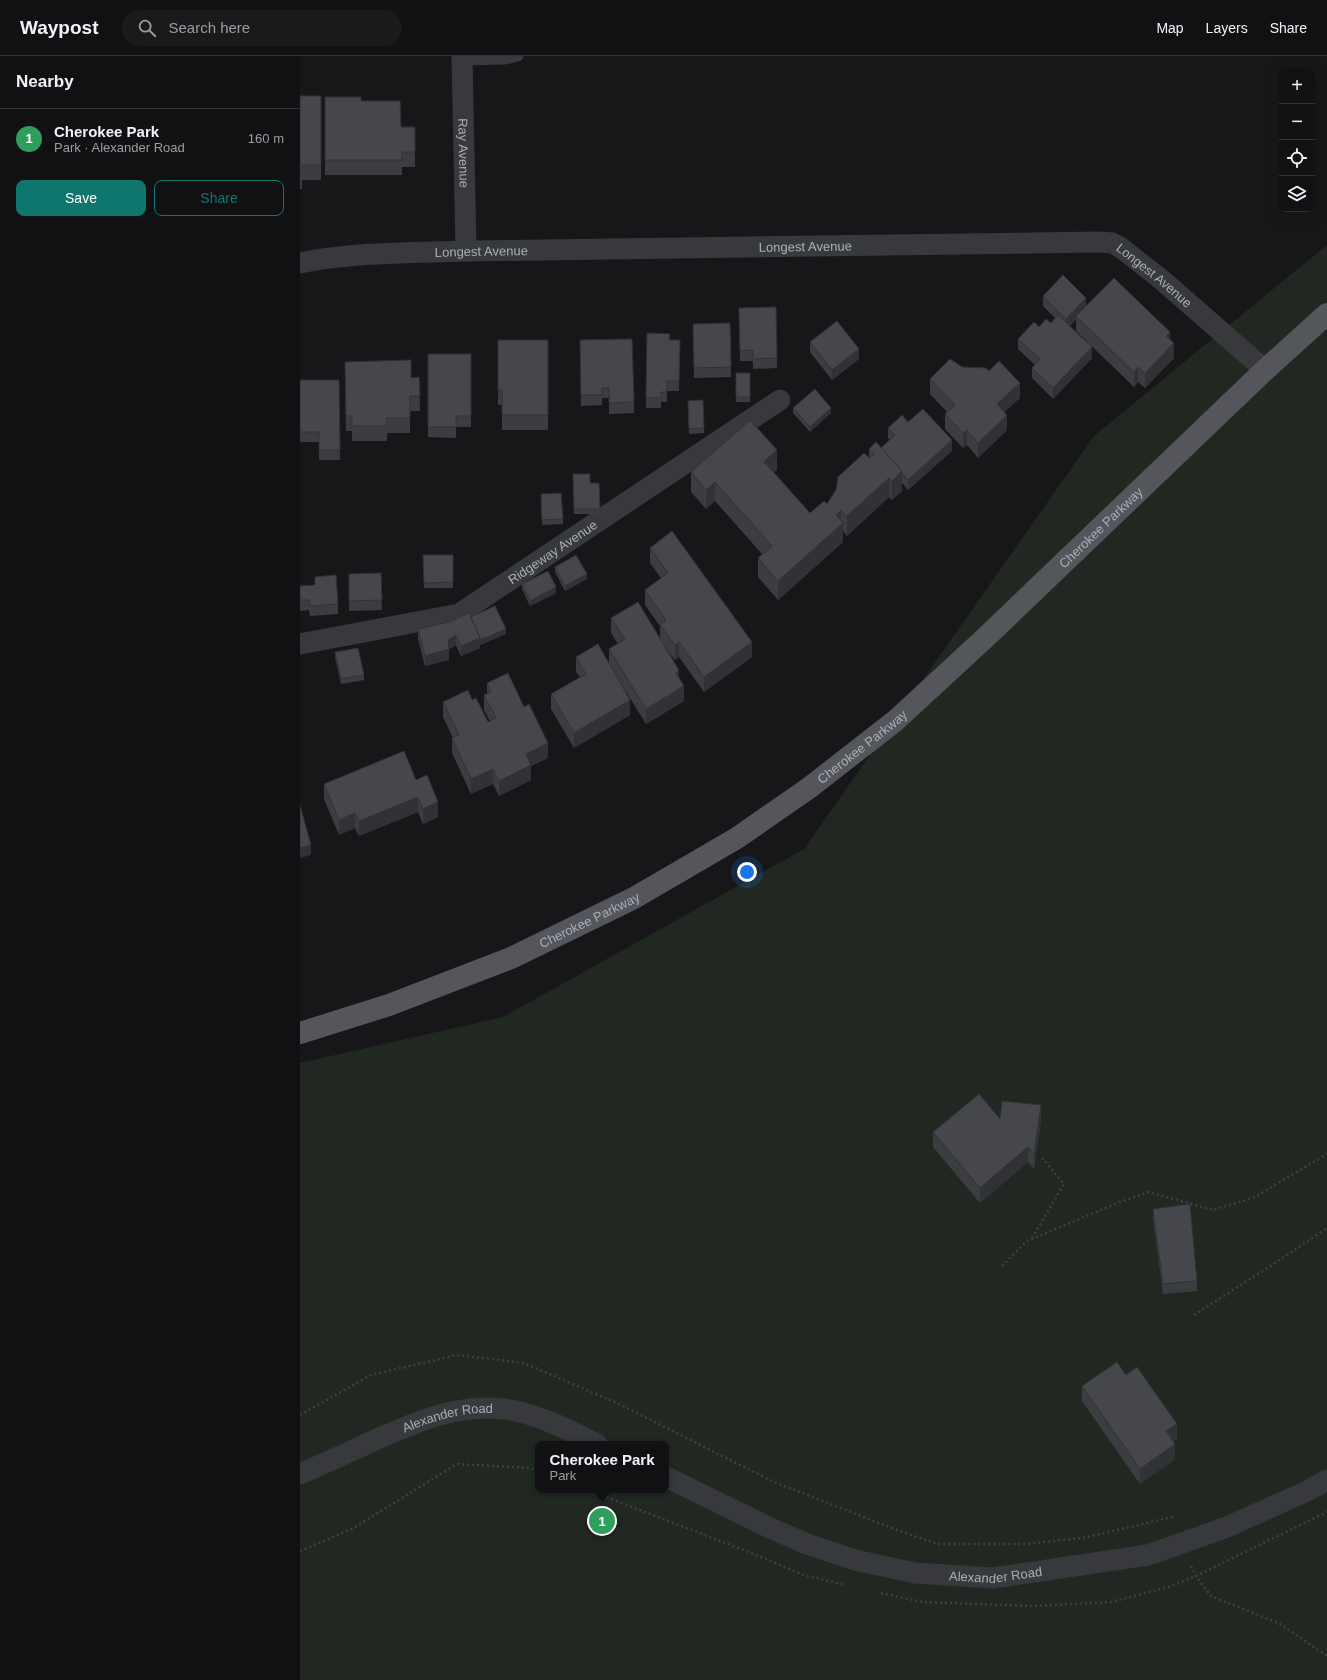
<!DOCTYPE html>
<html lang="en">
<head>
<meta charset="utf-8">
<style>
	:root { --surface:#111113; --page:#1a1a1c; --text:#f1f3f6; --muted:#9c9da0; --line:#303133; --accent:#0f766e }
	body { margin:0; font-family:Helvetica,sans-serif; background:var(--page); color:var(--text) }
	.controls { position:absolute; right:12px; top:12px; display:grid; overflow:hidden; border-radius:8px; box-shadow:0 4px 16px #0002 }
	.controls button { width:36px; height:36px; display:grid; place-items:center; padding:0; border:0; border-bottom:1px solid var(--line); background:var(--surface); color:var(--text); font:20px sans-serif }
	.you { position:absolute; left:447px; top:816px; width:14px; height:14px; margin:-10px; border:3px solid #fff; border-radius:50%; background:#1a73e8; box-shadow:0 0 0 6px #1a73e833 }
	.badge { display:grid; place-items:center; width:26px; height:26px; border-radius:50%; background:var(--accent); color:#fff; font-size:13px; font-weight:700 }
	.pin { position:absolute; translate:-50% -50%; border:2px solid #fff; box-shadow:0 1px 4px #0006 }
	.popup { position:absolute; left:235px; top:1385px; width:134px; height:52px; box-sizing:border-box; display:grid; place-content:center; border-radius:8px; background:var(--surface); filter:drop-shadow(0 1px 3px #0005); font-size:13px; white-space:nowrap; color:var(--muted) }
	.popup b { font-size:15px; color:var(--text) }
	.popup::after { content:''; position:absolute; left:50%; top:100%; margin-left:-8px; border:8px solid transparent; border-top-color:var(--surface) }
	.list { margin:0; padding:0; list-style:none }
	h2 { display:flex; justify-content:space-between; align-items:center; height:52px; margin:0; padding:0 16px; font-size:17px }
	h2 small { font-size:13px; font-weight:400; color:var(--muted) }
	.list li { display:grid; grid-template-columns:26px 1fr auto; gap:12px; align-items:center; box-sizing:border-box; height:60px; padding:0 16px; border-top:1px solid var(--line) }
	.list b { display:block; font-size:15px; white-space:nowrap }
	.list p { margin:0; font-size:13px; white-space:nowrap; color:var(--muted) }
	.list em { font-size:13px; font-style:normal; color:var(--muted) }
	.actions { display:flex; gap:8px; padding:12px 16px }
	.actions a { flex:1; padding:9px 0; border:1px solid var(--accent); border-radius:8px; text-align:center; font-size:14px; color:var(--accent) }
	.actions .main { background:var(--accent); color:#fff }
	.icon { flex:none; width:22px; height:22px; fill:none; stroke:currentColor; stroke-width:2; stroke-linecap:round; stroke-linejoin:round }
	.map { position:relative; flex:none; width:1027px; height:1624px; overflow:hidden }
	header { display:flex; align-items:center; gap:24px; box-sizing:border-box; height:56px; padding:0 20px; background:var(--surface); border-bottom:1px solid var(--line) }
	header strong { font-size:19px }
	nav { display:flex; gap:22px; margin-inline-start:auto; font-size:14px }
	.search { width:280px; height:36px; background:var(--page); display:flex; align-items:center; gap:10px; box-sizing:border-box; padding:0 14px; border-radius:22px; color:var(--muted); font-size:15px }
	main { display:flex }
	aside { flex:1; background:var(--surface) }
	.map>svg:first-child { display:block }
	.green { fill:#212821; fill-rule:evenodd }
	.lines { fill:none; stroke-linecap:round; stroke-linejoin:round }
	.path { stroke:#3e4044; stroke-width:2.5; stroke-dasharray:2 3; stroke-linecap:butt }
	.service { stroke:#38393d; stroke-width:11 }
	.minor { stroke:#38393d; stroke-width:21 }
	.primary { stroke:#54565c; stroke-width:22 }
	.wall { fill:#3c3d41 }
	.shaded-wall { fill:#313235 }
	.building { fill:#46474c; stroke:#313235 }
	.labels { text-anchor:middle; stroke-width:3; stroke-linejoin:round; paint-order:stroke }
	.street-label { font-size:13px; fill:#a9afb8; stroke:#121214 }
</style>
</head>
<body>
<header>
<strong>Waypost</strong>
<div class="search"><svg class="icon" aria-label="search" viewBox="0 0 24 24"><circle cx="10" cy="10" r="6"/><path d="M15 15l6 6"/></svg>Search here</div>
<nav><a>Map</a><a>Layers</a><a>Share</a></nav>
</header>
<main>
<aside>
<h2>Nearby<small></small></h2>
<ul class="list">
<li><span class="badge" style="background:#2e9e5b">1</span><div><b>Cherokee Park</b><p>Park · Alexander Road</p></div><em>160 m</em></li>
</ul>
<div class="actions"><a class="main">Save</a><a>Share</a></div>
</aside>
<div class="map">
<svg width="1027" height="1624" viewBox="0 0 1027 1624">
	<rect width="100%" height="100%" fill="#171719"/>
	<path class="green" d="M1027,189V1624H0V1007L203,961L504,793L794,380ZM238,1388H366V1434H238Z"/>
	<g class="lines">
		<g class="path">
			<path d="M732,1182L764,1128L742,1102"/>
			<path d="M702,1210L727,1185L820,1146L849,1136L913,1154L953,1142L1027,1098"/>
			<path d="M894,1259L969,1211L1027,1172"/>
			<path d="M0,1359L71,1319L157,1299L224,1307L317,1347L472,1425L597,1474L637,1488H725L783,1482L872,1461L873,1464"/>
			<path d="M288,1434L446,1495L504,1519L545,1529"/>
			<path d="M0,1495L52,1473L157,1408L231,1412L238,1415"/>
			<path d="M891,1510L896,1520L911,1540L980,1568L1027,1600"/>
			<path d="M581,1537L622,1546L732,1550L811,1546L872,1530L896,1520L1027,1456"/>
		</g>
		<path class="service" d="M162,4L205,3L218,0"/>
		<g class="minor">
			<path id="s1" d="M162,0L166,195"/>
			<path id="s2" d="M0,207C54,196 110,197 166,195L799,186L812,187L820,191L862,224L965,314"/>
			<path id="s3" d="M0,588L159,558L480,344"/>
			<path id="s4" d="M0,1418C25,1407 50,1396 75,1384C116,1366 158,1347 204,1353C237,1357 268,1374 297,1388"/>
			<path id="s5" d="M366,1421L470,1472L507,1488L555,1504L615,1517L693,1522L848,1499L927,1471L1005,1436L1027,1424"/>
		</g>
		<path class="primary" id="s6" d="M0,977L89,949L211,902L334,842L437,782L509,732L595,665L685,582L965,314L1027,258"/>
	</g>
	<g class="wall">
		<path d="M0,40H21V124H2V133H0Z"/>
		<path d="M25,41L61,45L101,71H115V111H102V119H25Z"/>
		<path d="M743,240L786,250L870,283L874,302L845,332L838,326L834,331L776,275V263L770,270L792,302L753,343L732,322V312L735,309L718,293V283L751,267L755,262L743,250Z"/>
		<path d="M476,251L477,312L453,313V305H440L439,252Z"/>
		<path d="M430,267L431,321L394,322L393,268Z"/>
		<path d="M347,277L370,284H380L379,335H367V346H361V352H346Z"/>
		<path d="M198,284H248V374H202V349H198Z"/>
		<path d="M510,286L559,303L532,324L510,296Z"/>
		<path d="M280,294L334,346V357L309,358V342H302V349L281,350Z"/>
		<path d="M128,298H171V371H156V382L128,381Z"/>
		<path d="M45,306L111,322L119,321L120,355H110V377H87V385H52V375H46Z"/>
		<path d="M662,311L720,342L704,356L707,374L678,402L667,389L663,392L645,373V358L647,356L630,338V323Z"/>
		<rect x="436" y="317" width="14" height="29"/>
		<path d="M0,324H39L40,404H19V386H0Z"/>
		<path d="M388,345L404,372V377L389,378Z"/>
		<path d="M493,352L531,357L510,376L493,357Z"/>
		<path d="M608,366L652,395L608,434L602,427V435L592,444L589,441L547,480L543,475V486L478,544L458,521V502L462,498L415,445L406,453L391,436V416L477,414L474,416L510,457L527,448L569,402V393L581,392L590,384L588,382V372Z"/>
		<path d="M273,418L290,427H299L300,458H274Z"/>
		<path d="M241,438L263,463V468L242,469Z"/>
		<path d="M350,492L452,601L404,636L379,601L375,604L366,593L379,623L384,645L346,668L325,634L330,659L274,692L251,653V638L280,621L276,616V601L309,607V593L318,588L311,577V562L360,582V570L345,549V534L361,522L350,507Z"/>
		<path d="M123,499H153V532H124Z"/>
		<path d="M255,511L287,523L265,535L255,516Z"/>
		<path d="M81,517L82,554L49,555V518Z"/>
		<path d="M15,521L38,548V558L10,560L9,554L0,555V530L15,529Z"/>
		<path d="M222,528L256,537L230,550L222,533Z"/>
		<path d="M171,561L206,578L180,589V592L161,600L156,589L149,593V604L125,610L118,583V573Z"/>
		<path d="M35,596L64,619V624L41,628L35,601Z"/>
		<path d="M187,627L248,702L231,710V724L199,740L193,728L171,738L152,697V682H153L143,661V646L188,666L190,665L184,654V639L187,638Z"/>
		<path d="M116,724L138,761L123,768L118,756L59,780L55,772L39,779L24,743V728Z"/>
		<path d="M700,1063L741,1064L734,1113L728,1106L680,1147L633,1091V1076Z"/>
		<path d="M853,1153L897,1225V1235L863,1238L853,1163Z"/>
		<path d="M826,1319L877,1383L873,1386L875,1403L840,1428L782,1345V1330Z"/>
	</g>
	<g class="shaded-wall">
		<path d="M786,242V252L776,260V263L766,273V263Z"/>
		<path d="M870,276V291L866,280Z"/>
		<path d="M874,287V302L845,332V317Z"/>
		<path d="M792,291V302L753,343V332Z"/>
		<path d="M559,293V303L532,324V314Z"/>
		<path d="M838,311V326L834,331V316Z"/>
		<path d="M720,327V342L697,363V348Z"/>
		<path d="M531,352V357L510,376V371Z"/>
		<path d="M707,359V374L678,402V387Z"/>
		<path d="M667,374V389L663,392V377Z"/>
		<path d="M652,384V395L608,434V424Z"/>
		<path d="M477,394V414L464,425V406Z"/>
		<path d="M602,415V435L592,444V425Z"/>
		<path d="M589,422V441L547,480V460Z"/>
		<path d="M415,426V445L406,453V434Z"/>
		<path d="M541,454V469L543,467V486L478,544V525L536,459Z"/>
		<path d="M287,518V523L265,535V530Z"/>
		<path d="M256,531V537L230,550V545Z"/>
		<path d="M206,573V578L180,589V584Z"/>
		<path d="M156,579V589L148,594L149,593V604L125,610V600L148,584Z"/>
		<path d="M180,582V592L161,600V590Z"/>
		<path d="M379,586V601L375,604V589Z"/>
		<path d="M452,586V601L404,636V621Z"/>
		<path d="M379,614V629L376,617Z"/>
		<path d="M384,630V645L346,668V653Z"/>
		<path d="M330,644V659L274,692V677Z"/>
		<path d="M248,687V702L231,710V724L199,740V725L226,698Z"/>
		<path d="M193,713V728L171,738V723Z"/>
		<path d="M118,741V756L59,780V765Z"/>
		<path d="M138,746V761L123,768V753Z"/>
		<path d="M55,757V772L39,779V764Z"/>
		<path d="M11,789V799L0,802V792Z"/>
		<path d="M741,1049V1064L734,1113V1098Z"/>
		<path d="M728,1091V1106L680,1147V1132Z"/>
		<path d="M877,1368V1383L866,1390V1375Z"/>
		<path d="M875,1388V1403L840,1428V1413Z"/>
	</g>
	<g class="building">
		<path d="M0,40H21V109H2V118H0Z"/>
		<path d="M25,41H61V45H100L101,71H115V96H102V104H25Z"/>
		<path d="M763,219L786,242L766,263L743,240Z"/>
		<path d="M814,222L870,276L866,280L874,287L845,317L838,311L834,316L776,260Z"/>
		<path d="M476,251L477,302L453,303V294L440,295L439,252Z"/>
		<path d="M758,259L792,291L753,332L732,312L740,303L718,283L734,266L739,271L746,263L751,267Z"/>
		<path d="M537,265L559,293L532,314L510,286Z"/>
		<path d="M430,267L431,311L394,312L393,268Z"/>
		<path d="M347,277L370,278L369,284H380L379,325H367V336H361V342H346Z"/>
		<path d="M332,283L334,346L309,347V332H302V339H281L280,284Z"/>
		<path d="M198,284H248V359H202V334H198Z"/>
		<path d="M128,298H171V360H156V371H128Z"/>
		<path d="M650,303L662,311L686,312L689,315L699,305L720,327L697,348L707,359L678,387L667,374L663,377L645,358L655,349L630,323Z"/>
		<path d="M111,304V322L119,321L120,340H110V362H87V370H52V360H46L45,306Z"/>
		<rect x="436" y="317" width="14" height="24"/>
		<path d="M0,324H39L40,394H19V376H0Z"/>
		<path d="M515,333L531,352L510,371L493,352Z"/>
		<path d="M403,344L404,372L389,373L388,345Z"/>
		<path d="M623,353L652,384L608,424L602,417V415L581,392L595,379L588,372L602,359L608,366Z"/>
		<path d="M450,364L477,394L464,406L510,457L524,445L527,448L536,434L538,421L564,397L569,402L574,398L569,393L576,386L602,415L592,425L589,422L547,460L541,454L536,459L543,467L478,525L458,502L472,490L415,426L406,434L391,416Z"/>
		<path d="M273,418H290V427H299L300,453H274Z"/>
		<path d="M261,437L263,463L242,464L241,438Z"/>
		<path d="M372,475L452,586L404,621L379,586L375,589L360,569L366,564L345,534L368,517L350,492Z"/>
		<path d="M123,499H153V526L124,527Z"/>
		<path d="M276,499L287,518L265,530L255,511Z"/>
		<path d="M248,515L256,531L230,545L222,528Z"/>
		<path d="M81,517L82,544L49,545V518Z"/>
		<path d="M36,519L38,548L10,550L9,544H0V530L15,529V521Z"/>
		<path d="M338,546L379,614L376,617L384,630L346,653L309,593L325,583L311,562Z"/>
		<path d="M195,550L206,573L180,584V582L171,561Z"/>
		<path d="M169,557L180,582L161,590L156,579L148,584L149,593L125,600L118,573L149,566Z"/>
		<path d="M298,588L330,644L274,677L251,638L286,618L276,601Z"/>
		<path d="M58,592L64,619L41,623L35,596Z"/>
		<path d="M208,617L224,651L229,648L248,687L226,698L231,709L199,725L193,713L171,723L152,682L159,679L143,646L168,634L172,644L176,642L188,666L196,662L184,639L191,636L187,627Z"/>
		<path d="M104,695L116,724L127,719L138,746L123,753L118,741L59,765L55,757L39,764L24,728Z"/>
		<path d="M0,749L11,789L0,792Z"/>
		<path d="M679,1038L700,1063L702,1045L741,1049L734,1098L728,1091L680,1132L633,1076Z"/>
		<path d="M890,1148L897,1225L863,1228L853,1153Z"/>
		<path d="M817,1306L826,1319L837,1311L877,1368L866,1375L875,1388L840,1413L782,1330Z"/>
	</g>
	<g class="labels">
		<g class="street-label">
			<text dy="5" stroke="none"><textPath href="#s1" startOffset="97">Ray Avenue</textPath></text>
			<text dy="5" stroke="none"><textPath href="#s2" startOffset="506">Longest Avenue</textPath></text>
			<text dy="5" stroke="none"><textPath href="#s2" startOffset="182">Longest Avenue</textPath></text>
			<text dy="5" stroke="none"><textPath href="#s2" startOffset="866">Longest Avenue</textPath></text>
			<text dy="5" stroke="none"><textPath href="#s6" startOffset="959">Cherokee Parkway</textPath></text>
			<text dy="5" stroke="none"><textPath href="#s3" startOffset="274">Ridgeway Avenue</textPath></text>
			<text dy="5" stroke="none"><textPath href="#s6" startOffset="635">Cherokee Parkway</textPath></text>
			<text dy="5" stroke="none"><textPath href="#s6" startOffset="311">Cherokee Parkway</textPath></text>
			<text dy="5" stroke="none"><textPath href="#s4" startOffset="159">Alexander Road</textPath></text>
			<text dy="5" stroke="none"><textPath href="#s5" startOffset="349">Alexander Road</textPath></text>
		</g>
	</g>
</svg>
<div class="controls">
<button>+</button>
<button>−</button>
<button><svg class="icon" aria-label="locate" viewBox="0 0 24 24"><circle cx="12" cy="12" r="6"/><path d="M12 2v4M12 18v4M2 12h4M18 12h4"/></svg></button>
<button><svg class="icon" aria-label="layers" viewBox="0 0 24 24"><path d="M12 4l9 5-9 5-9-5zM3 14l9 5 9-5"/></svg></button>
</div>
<div class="you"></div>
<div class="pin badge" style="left:302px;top:1465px;background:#2e9e5b">1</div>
<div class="popup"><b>Cherokee Park</b>Park</div>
</div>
</main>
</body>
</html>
